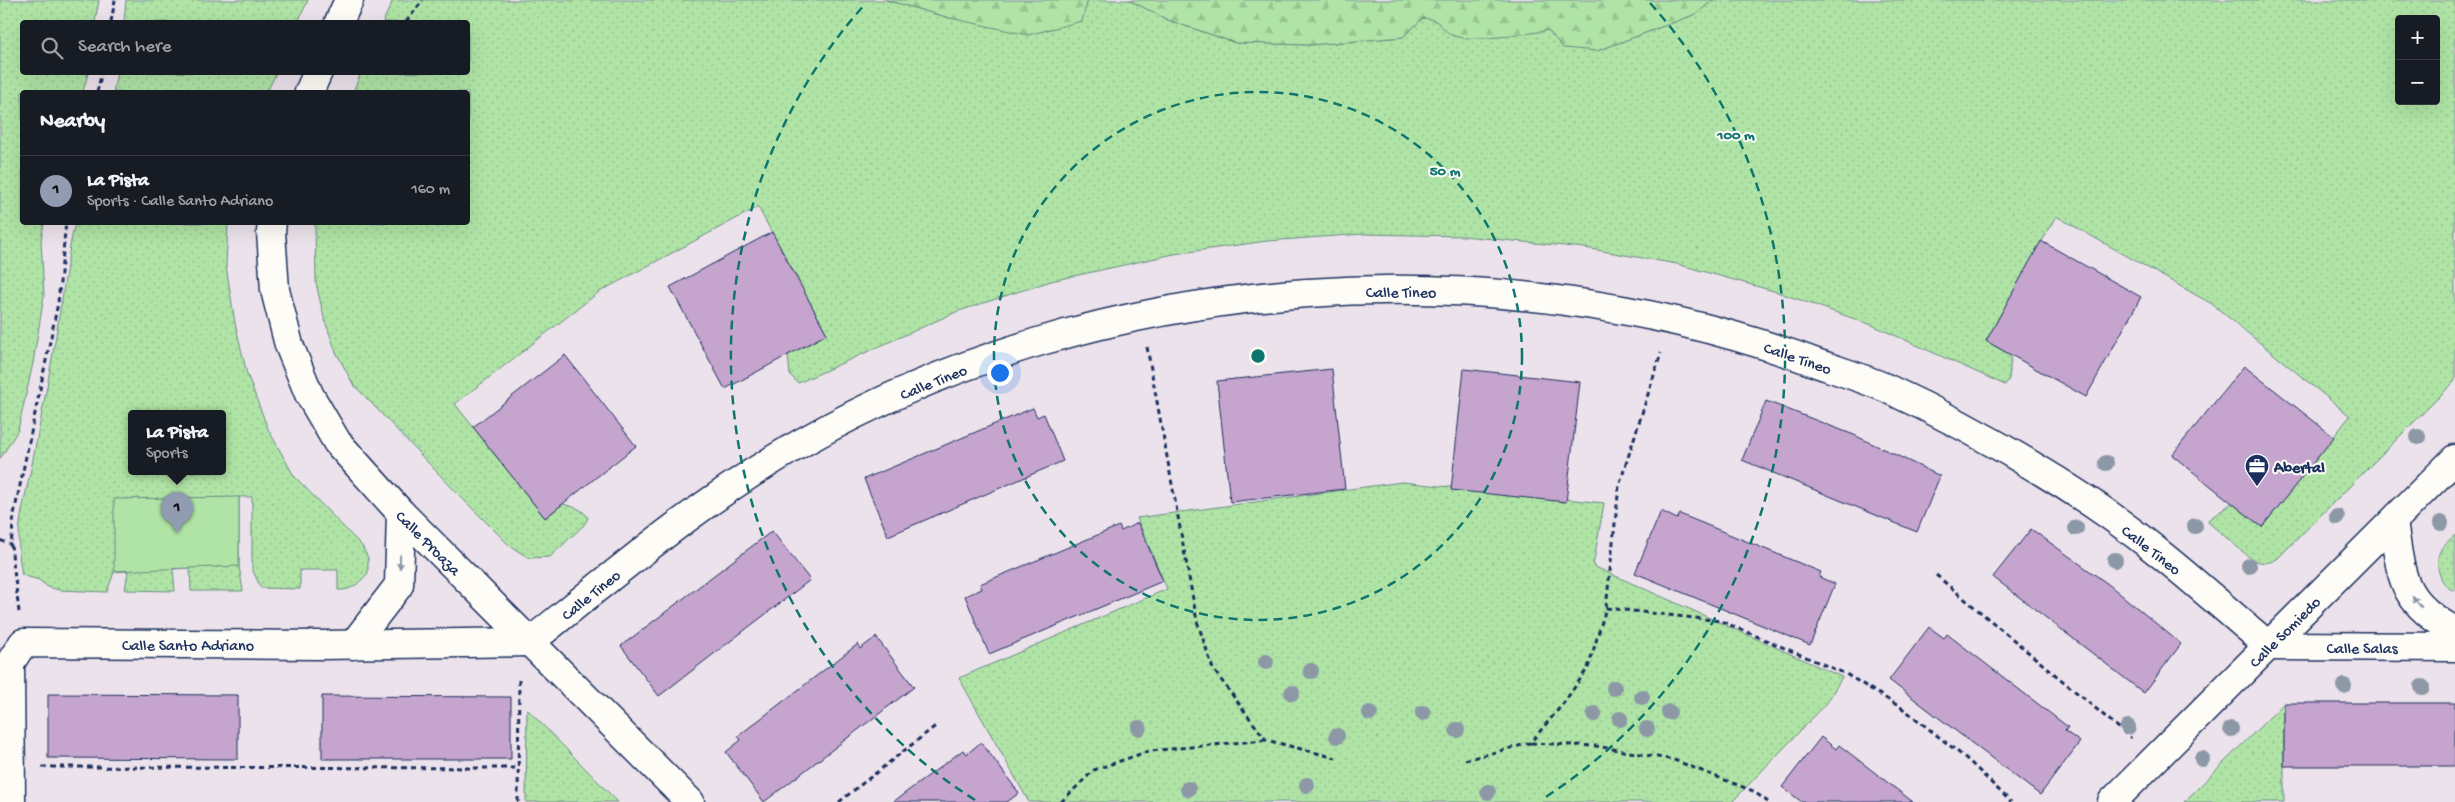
<!DOCTYPE html>
<html lang="en">
<head>
<meta charset="utf-8">
<style>
	:root { --surface:#171b24; --page:#242831; --text:#f1f3f6; --muted:#9ea1a6; --line:#363941; --accent:#919bb2 }
	body { margin:0; font-family:"Gochi Hand",sans-serif; background:var(--page); color:var(--text) }
	.controls { position:absolute; right:15px; top:15px; display:grid; overflow:hidden; border-radius:5px; box-shadow:0 5px 20px #0002 }
	.controls button { width:45px; height:45px; display:grid; place-items:center; padding:0; border:0; border-bottom:1px solid var(--line); background:var(--surface); color:var(--text); font:25px sans-serif }
	.you { position:absolute; left:999px; top:372px; width:18px; height:18px; margin:-12px; border:4px solid #fff; border-radius:50%; background:#1a73e8; box-shadow:0 0 0 8px #1a73e833 }
	.badge { display:grid; place-items:center; width:32px; height:32px; border-radius:50%; background:var(--accent); color:#111; font-size:16px; font-weight:700 }
	.pin { position:absolute; translate:-50% -41px; filter:drop-shadow(0 1px 2px #0008) }
	.pin::after { content:''; position:absolute; top:26px; width:18px; height:15px; background:inherit; clip-path:polygon(0 0,100% 0,50% 100%) }
	.popup { position:absolute; left:128px; top:410px; width:98px; height:65px; box-sizing:border-box; display:grid; place-content:center; border-radius:5px; background:var(--surface); filter:drop-shadow(0 1px 4px #0005); font-size:16px; white-space:nowrap; color:var(--muted) }
	.popup b { font-size:19px; color:var(--text) }
	.popup::after { content:''; position:absolute; left:50%; top:100%; margin-left:-10px; border:10px solid transparent; border-top-color:var(--surface) }
	.list { margin:0; padding:0; list-style:none }
	h2 { display:flex; justify-content:space-between; align-items:center; height:65px; margin:0; padding:0 20px; font-size:21px }
	h2 small { font-size:16px; font-weight:400; color:var(--muted) }
	.list li { display:grid; grid-template-columns:32px 1fr auto; gap:15px; align-items:center; box-sizing:border-box; height:70px; padding:0 20px; border-top:1px solid var(--line) }
	.list b { display:block; font-size:19px; white-space:nowrap }
	.list p { margin:0; font-size:16px; white-space:nowrap; color:var(--muted) }
	.list em { font-size:16px; font-style:normal; color:var(--muted) }
	.icon { flex:none; width:28px; height:28px; fill:none; stroke:currentColor; stroke-width:2; stroke-linecap:round; stroke-linejoin:round }
	.map { position:relative; flex:none; width:2455px; height:802px; overflow:hidden }
	.search { position:absolute; background:var(--surface); box-shadow:0 5px 20px #0002; left:20px; top:20px; width:450px; height:55px; display:flex; align-items:center; gap:12px; box-sizing:border-box; padding:0 18px; border-radius:5px; color:var(--muted); font-size:19px }
	.panel { position:absolute; background:var(--surface); box-shadow:0 5px 20px #0002; left:20px; top:90px; width:450px; height:135px; border-radius:5px }
	.map>svg:first-child { display:block }
	.grass { fill:url(#grass-dots); stroke:#668a82; fill-rule:evenodd }
	.forest { fill:url(#forest-firs); stroke:#668a82 }
	.pitch { fill:#b0e4a6; stroke:#668a82 }
	.building { fill:#c5a4ce; stroke:#1b2f5e }
	.lines { fill:none; stroke-linecap:round; stroke-linejoin:round }
	.minor-casing { stroke:#1b2f5e; stroke-width:31 }
	.path { stroke:#1b2f5e; stroke-width:3; stroke-dasharray:5 4; stroke-linecap:butt }
	.minor { stroke:#fdfcf7; stroke-width:28 }
	.tree { fill:#8d98a7 }
	.oneway { fill:#8c96aa }
	.ring { fill:none; stroke:#0f766e; stroke-width:2.5; stroke-dasharray:9 6 }
	.labels { text-anchor:middle; stroke-width:4; stroke-linejoin:round; paint-order:stroke }
	.street-label { font-size:16px; fill:#1b2f5e; stroke:#fdfcf7 }
	.poi-label { font-size:16px; font-weight:bold; fill:#1b2f5e; stroke:#fdfcf7; text-anchor:start }
	.centre { fill:#0f766e; stroke:#fdfcf7; stroke-width:2.5 }
	.ring-label { font-size:15px; text-anchor:middle; font-weight:bold; fill:#0f766e; stroke:#fdfcf7; stroke-width:4; stroke-linejoin:round; paint-order:stroke }
</style>
</head>
<body>
<div class="map">
<svg width="2455" height="802" viewBox="0 0 2455 802">
	<defs>
		<pattern id="grass-dots" width="8" height="8" patternUnits="userSpaceOnUse" patternTransform="scale(1.25)"><rect width="8" height="8" fill="#b0e4a6"/><path d="M2 2h.1M6 6h.1" fill="none" stroke="#97c491" stroke-width="1.8" stroke-linecap="round"/></pattern>
		<pattern id="forest-firs" width="22" height="20" patternUnits="userSpaceOnUse" patternTransform="scale(1.25)"><rect width="22" height="20" fill="#b0e4a6"/><path d="M5 1l3.5 6h-7zM16 11l3.5 6h-7z" fill="#97c491"/></pattern>
	</defs>
	<rect width="100%" height="100%" fill="#ece2eb"/>
	<filter id="ink" filterUnits="userSpaceOnUse"><feTurbulence type="fractalNoise" baseFrequency=".02" numOctaves="2"/><feDisplacementMap in="SourceGraphic" scale="10" xChannelSelector="R" yChannelSelector="G"/><feConvolveMatrix kernelMatrix="1 2 1 2 8 2 1 2 1" color-interpolation-filters="sRGB"/></filter>
	<g filter="url(#ink)">
		<g class="grass">
			<path d="M0,0H99L95,22H22V72L88,73L83,92H22V222L44,223L41,240L44,296L33,363L18,430L0,459Z"/>
			<path d="M126,0H308L298,22H124Z"/>
			<path d="M393,0H886L950,18L1081,21L1088,0H1129L1168,20L1236,43L1310,45L1403,37L1423,18L1435,19L1453,36L1485,38L1548,30L1597,51L1696,14L1713,0H2455V381L2277,559C2267,565 2258,563 2249,557L2209,523L2208,520L2232,503L2262,527L2350,416L2212,304L2056,216L1986,341L2011,355L2009,379L2005,385L1872,325L1777,292L1677,264L1585,248L1463,236L1363,234L1267,241L1174,254L1051,281L956,312L798,383L790,375L788,355L827,334L758,207L599,292L455,404L545,518L563,504C573,507 584,509 588,518L584,525L550,557L529,558L510,546L458,494L353,384L336,352L324,318L316,283L315,223L468,222V92H353L361,73L468,72V22H383ZM2399,19H2436V101H2399Z"/>
			<path d="M117,73V72L276,73L267,92H113Z"/>
			<path d="M75,223H228L226,266L235,323L247,374L268,429L294,476L362,546L368,558V573C359,583 352,591 338,590V570H300V589L261,588L252,569V497H239V566L243,591H191L190,568L173,569L175,591L125,590L128,571L114,572L107,592L59,590L48,587L39,580L22,575C13,530 25,502 33,459C43,408 53,356 61,305C66,277 68,250 75,223ZM132,414H222V472H132Z"/>
			<path d="M1402,482L1604,503L1593,566L1842,677L1827,703L1732,802H1029L959,678L1167,589L1137,518Z"/>
			<path d="M2455,535V591C2440,587 2433,563 2441,549C2444,544 2451,539 2455,535Z"/>
			<path d="M2284,703V802H2184Z"/>
			<path d="M527,709L618,802H526Z"/>
		</g>
		<g class="forest">
			<path d="M886,0H1088L1082,21L1028,35L950,18Z"/>
			<path d="M1129,0H1713L1696,14L1597,51L1563,48L1548,30C1530,34 1467,43 1452,35C1438,27 1443,20 1423,18L1403,37L1310,45L1236,43L1168,20Z"/>
		</g>
		<path class="pitch" d="M239,497V566L114,571V499Z"/>
		<g class="building">
			<path d="M772,232L827,334L725,389L670,287Z"/>
			<path d="M2041,241L2141,297L2086,397L1986,341Z"/>
			<path d="M565,355L636,446L545,518L473,427Z"/>
			<path d="M2244,366L2334,437L2262,527L2172,455Z"/>
			<path d="M1332,369L1345,489L1230,502L1217,381Z"/>
			<path d="M1464,369L1580,382L1566,502L1451,490Z"/>
			<path d="M1766,401L1854,435L1940,476L1917,532L1742,460Z"/>
			<path d="M1033,408L1037,417L1044,414L1063,461L888,536L864,479Z"/>
			<path d="M1661,511L1677,519L1680,514L1821,572L1819,577L1835,584L1810,645L1635,573Z"/>
			<path d="M1138,523L1163,581L989,654L965,596L982,589L980,584L1119,526L1121,531Z"/>
			<path d="M2031,529L2108,584L2181,644L2144,693L1993,577Z"/>
			<path d="M772,531L810,580L659,696L621,646Z"/>
			<path d="M1929,627L1944,638L1947,634L2068,727L2065,731L2080,742L2040,795L1889,680Z"/>
			<path d="M876,637L914,687L764,802L726,752L741,740L738,736L858,644L860,649Z"/>
			<path d="M48,694L238,695V759L48,758Z"/>
			<path d="M322,696L511,697V759H322Z"/>
			<rect x="2284" y="703" width="171" height="63"/>
			<path d="M1821,737L1836,749L1839,745L1913,802H1802L1782,787Z"/>
			<path d="M981,742L1019,793L1007,802H893L963,750L967,754Z"/>
		</g>
		<g class="lines">
			<defs>
				<g id="minor">
					<path d="M339,22L349,0"/>
					<path d="M309,92L318,72"/>
					<path d="M272,222L271,232L275,290L289,345L309,394L337,442L401,513L690,802"/>
					<path d="M2393,522C2402,578 2400,601 2455,631"/>
					<path d="M530,642C618,571 704,498 803,442C1104,270 1498,243 1822,365C1843,372 1865,379 1886,388C1958,421 2030,462 2096,506C2158,548 2213,599 2269,646"/>
					<path d="M353,645L399,585L401,513"/>
					<path d="M2269,646L2455,647"/>
					<path d="M11,802L10,663L23,643L321,645L530,642"/>
					<path d="M2112,802L2455,459"/>
				</g>
			</defs>
			<use href="#minor" class="minor-casing"/>
			<g class="path">
				<path d="M111,22L115,0"/>
				<path d="M406,22L423,0"/>
				<path d="M97,92L102,72"/>
				<path d="M1147,347L1197,621L1213,669L1266,740L1336,758"/>
				<path d="M0,540L11,545"/>
				<path d="M1936,575L2131,738"/>
				<path d="M1606,608L1721,621L1846,674L1905,710L1968,760L2011,802"/>
				<path d="M19,612L11,545L14,514L58,303L66,222"/>
				<path d="M1531,743L1596,746L1674,760L1753,791L1768,802"/>
				<path d="M1465,760L1530,743L1563,704L1588,668L1606,608L1619,486L1661,353"/>
				<path d="M42,767L519,768"/>
				<path d="M518,802L519,676"/>
				<path d="M839,802L938,724"/>
				<path d="M1061,802L1094,770L1149,751L1265,740"/>
			</g>
			<use href="#minor" class="minor"/>
		</g>
		<g class="tree">
			<circle cx="2418" cy="437" r="8"/>
			<circle cx="2106" cy="463" r="8"/>
			<circle cx="2337" cy="517" r="8"/>
			<circle cx="2441" cy="523" r="8"/>
			<circle cx="2195" cy="526" r="8"/>
			<circle cx="2076" cy="528" r="8"/>
			<circle cx="2115" cy="560" r="8"/>
			<circle cx="2249" cy="566" r="8"/>
			<circle cx="1266" cy="662" r="8"/>
			<circle cx="1311" cy="671" r="8"/>
			<circle cx="2344" cy="686" r="8"/>
			<circle cx="2422" cy="687" r="8"/>
			<circle cx="1614" cy="688" r="8"/>
			<circle cx="1292" cy="693" r="8"/>
			<circle cx="1642" cy="697" r="8"/>
			<circle cx="1669" cy="712" r="8"/>
			<circle cx="1370" cy="713" r="8"/>
			<circle cx="1423" cy="713" r="8"/>
			<circle cx="1594" cy="714" r="8"/>
			<circle cx="1620" cy="719" r="8"/>
			<circle cx="2128" cy="727" r="8"/>
			<circle cx="1139" cy="728" r="8"/>
			<circle cx="1647" cy="729" r="8"/>
			<circle cx="2231" cy="729" r="8"/>
			<circle cx="1457" cy="730" r="8"/>
			<circle cx="1337" cy="736" r="8"/>
			<circle cx="2202" cy="759" r="8"/>
			<circle cx="1307" cy="785" r="8"/>
			<circle cx="1188" cy="789" r="8"/>
			<circle cx="1488" cy="792" r="8"/>
		</g>
		<defs><path id="oneway-solid" d="M-6-.8H1V-3.2L6.5 0L1 3.2V.8H-6Z" transform="scale(1.25)"/></defs>
		<g class="oneway">
			<use href="#oneway-solid" transform="translate(400 562) rotate(91)"/>
			<use href="#oneway-solid" transform="translate(2417 602) rotate(-131)"/>
		</g>
	</g>
	<g class="ring">
		<circle cx="1258" cy="356" r="264"/>
		<path d="M975 800A527 527 0 0 1 866 3M1650 3A527 527 0 0 1 1541 800"/>
	</g>
	<defs>
		<symbol id="office-pin" viewBox="-11 -11 22 30"><path d="M0 17L-7.5 6A9.5 9.5 0 1 1 7.5 6Z" fill="#1b2f5e" stroke="#fdfcf7"/><path d="M-6-3h4V-5.5h4V-3h4V5H-6ZM-1-4.5V-3h2v-1.5ZM-6 0V1H6V0Z" fill="#fff"/></symbol>
	</defs>
	<g fill-rule="evenodd">
		<use href="#office-pin" x="2243" y="452" width="28" height="38"/>
	</g>
	<g class="labels">
		<g class="street-label">
			<text x="1401" y="297">Calle Tineo</text>
			<text transform="translate(1798 357) rotate(19)" y="6">Calle Tineo</text>
			<text transform="translate(933 381) rotate(-22)" y="6">Calle Tineo</text>
			<text transform="translate(429 542) rotate(45)" y="6">Calle Proaza</text>
			<text transform="translate(2152 549) rotate(38)" y="6">Calle Tineo</text>
			<text transform="translate(590 594) rotate(-39)" y="6">Calle Tineo</text>
			<text transform="translate(2284 631) rotate(-45)" y="6">Calle Somiedo</text>
			<text x="188" y="650">Calle Santo Adriano</text>
			<text x="2362" y="653">Calle Salas</text>
		</g>
		<g class="poi-label">
			<text x="2274" y="472">Abertal</text>
		</g>
	</g>
	<circle cx="1258" cy="356" r="8" class="centre"/>
	<g class="ring-label">
		<text x="1736" y="139">100 m</text>
		<text x="1445" y="175">50 m</text>
	</g>
</svg>
<div class="controls">
<button>+</button>
<button>−</button>
</div>
<div class="you"></div>
<div class="pin badge" style="left:177px;top:533px">1</div>
<div class="popup"><b>La Pista</b>Sports</div>
<div class="search"><svg class="icon" aria-label="search" viewBox="0 0 24 24"><circle cx="10" cy="10" r="6"/><path d="M15 15l6 6"/></svg>Search here</div>
<section class="panel">
<h2>Nearby<small></small></h2>
<ul class="list">
<li><span class="badge">1</span><div><b>La Pista</b><p>Sports · Calle Santo Adriano</p></div><em>160 m</em></li>
</ul>
</section>
</div>
</body>
</html>
